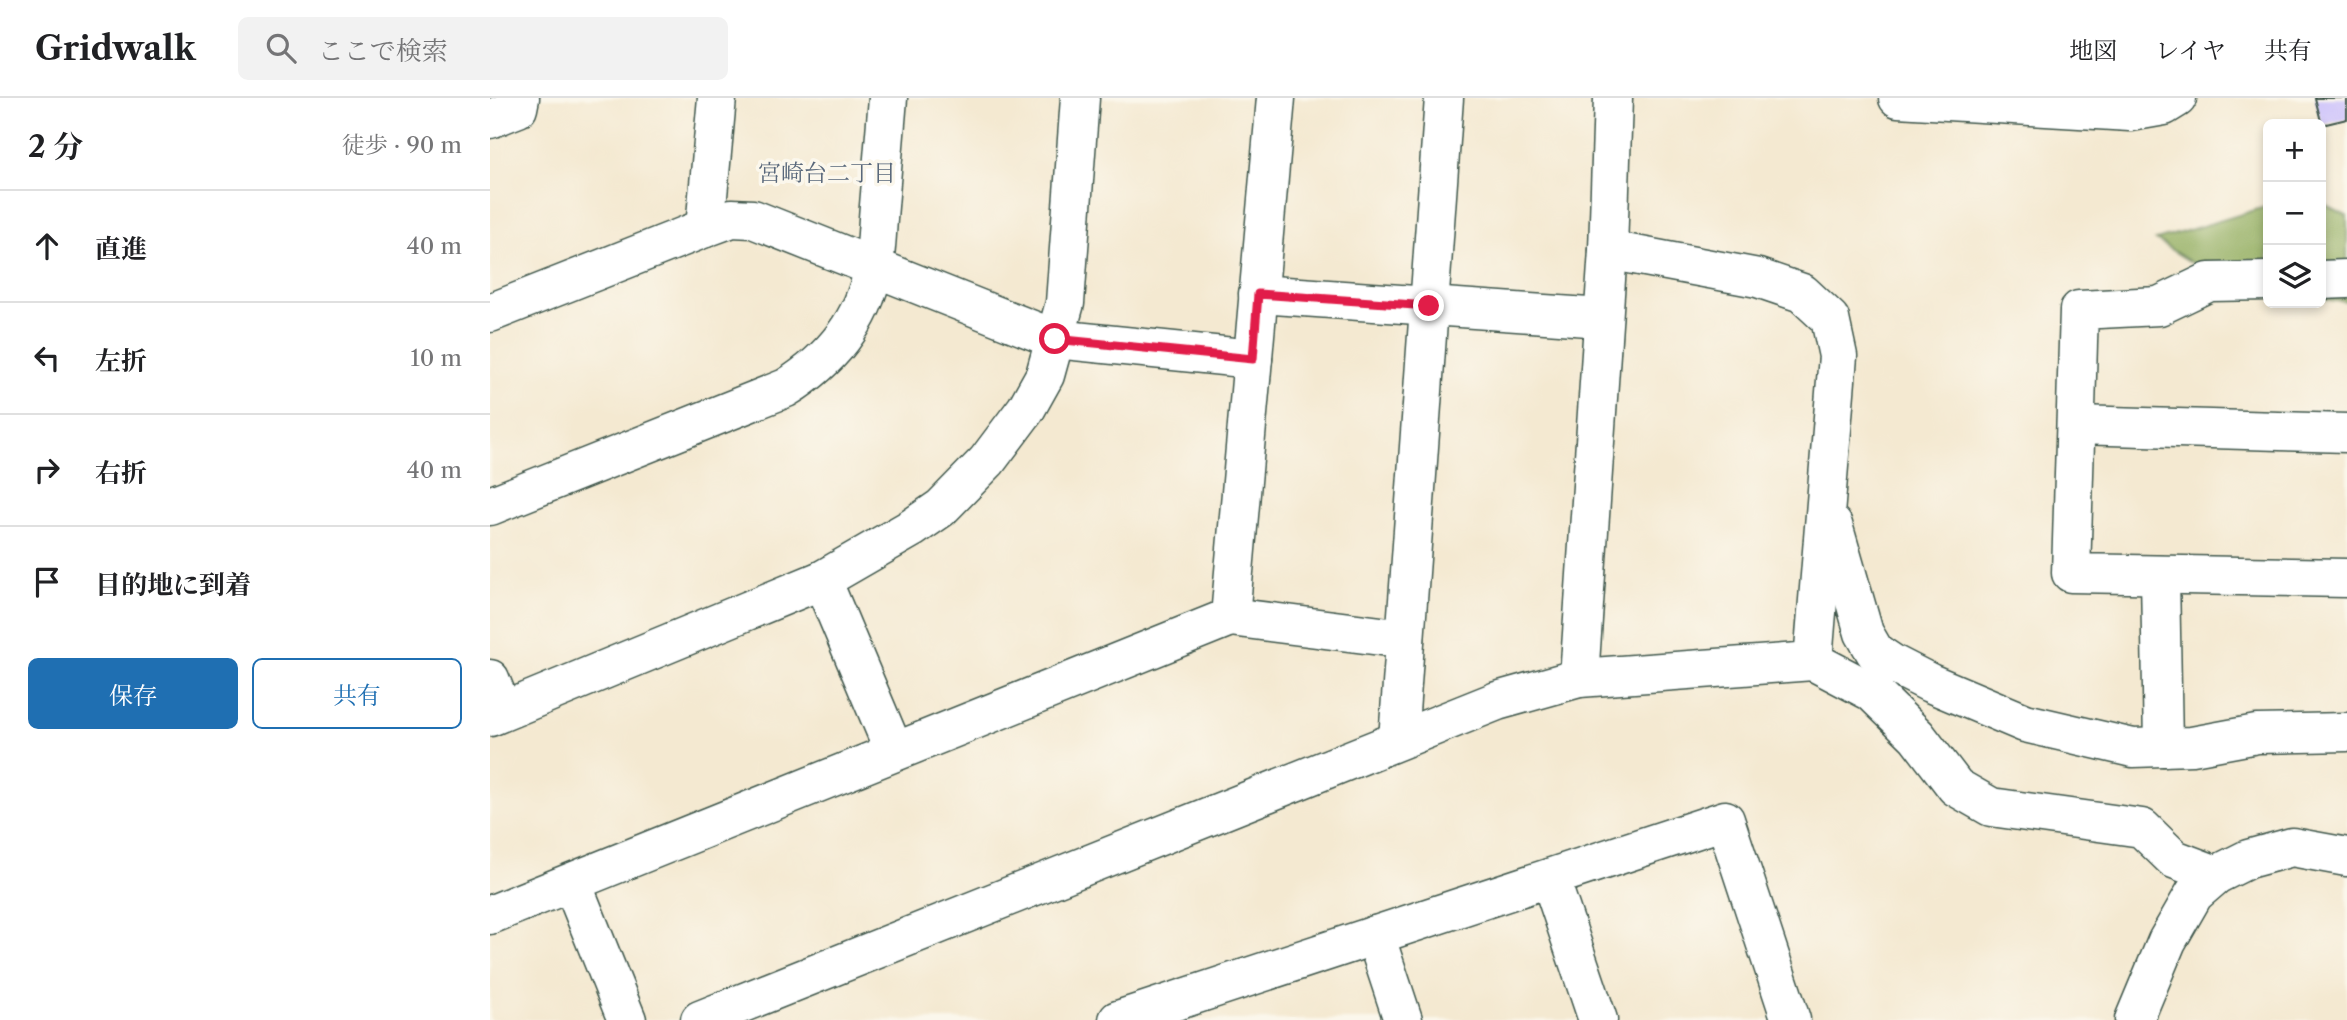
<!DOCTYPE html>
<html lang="ja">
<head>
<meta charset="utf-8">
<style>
	:root { --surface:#fff; --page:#f2f2f2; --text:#202124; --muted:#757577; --line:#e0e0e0; --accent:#1f6fb2 }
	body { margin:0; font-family:"Libre Caslon Text","Noto Serif JP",serif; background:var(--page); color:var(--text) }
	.controls { position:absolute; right:21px; top:21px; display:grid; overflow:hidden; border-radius:10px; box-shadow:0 4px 10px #0003 }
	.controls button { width:63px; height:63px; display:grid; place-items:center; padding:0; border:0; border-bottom:2px solid var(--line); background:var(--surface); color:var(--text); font:35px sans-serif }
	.stop { position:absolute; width:21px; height:21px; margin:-16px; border:5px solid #e11d48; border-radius:50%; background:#fff }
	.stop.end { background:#e11d48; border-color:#fff; box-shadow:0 2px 7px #0008 }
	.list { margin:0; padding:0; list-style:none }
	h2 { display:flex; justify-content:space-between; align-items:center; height:91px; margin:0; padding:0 28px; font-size:30px }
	h2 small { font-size:23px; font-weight:400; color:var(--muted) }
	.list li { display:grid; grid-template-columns:46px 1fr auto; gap:21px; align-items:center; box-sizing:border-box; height:112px; padding:0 28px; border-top:2px solid var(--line) }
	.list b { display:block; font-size:26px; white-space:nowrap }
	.list em { font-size:23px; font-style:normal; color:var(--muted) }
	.actions { display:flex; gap:14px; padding:21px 28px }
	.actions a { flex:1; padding:16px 0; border:2px solid var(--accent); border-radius:10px; text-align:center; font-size:24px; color:var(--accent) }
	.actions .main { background:var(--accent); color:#fff }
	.icon { flex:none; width:38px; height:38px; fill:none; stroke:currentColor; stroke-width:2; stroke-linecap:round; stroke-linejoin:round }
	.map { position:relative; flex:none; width:1857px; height:922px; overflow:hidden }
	header { display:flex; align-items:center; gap:42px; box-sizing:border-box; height:98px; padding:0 35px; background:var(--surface); border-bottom:2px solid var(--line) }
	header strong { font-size:33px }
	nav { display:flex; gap:38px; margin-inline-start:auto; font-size:24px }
	.search { width:490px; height:63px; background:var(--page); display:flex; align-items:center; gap:18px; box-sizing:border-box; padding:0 24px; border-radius:10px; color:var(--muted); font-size:26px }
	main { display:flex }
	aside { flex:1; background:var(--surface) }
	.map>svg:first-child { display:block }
	.forest { fill:#93ae60; stroke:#59764a; stroke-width:2 }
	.building { fill:#c5b9fe }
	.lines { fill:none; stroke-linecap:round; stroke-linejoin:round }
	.minor-casing { stroke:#3f574c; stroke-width:41 }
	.minor { stroke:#fff; stroke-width:38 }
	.route { stroke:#e11d48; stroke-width:9 }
	.labels { text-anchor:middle; stroke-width:7; stroke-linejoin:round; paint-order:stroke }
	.neighbourhood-label { font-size:23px; fill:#59687b; stroke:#fbf7ec }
</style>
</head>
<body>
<header>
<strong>Gridwalk</strong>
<div class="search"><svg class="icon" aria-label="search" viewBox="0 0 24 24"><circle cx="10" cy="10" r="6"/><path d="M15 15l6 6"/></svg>ここで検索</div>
<nav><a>地図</a><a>レイヤ</a><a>共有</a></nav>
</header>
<main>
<aside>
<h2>2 分<small>徒歩 · 90 m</small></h2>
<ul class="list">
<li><svg class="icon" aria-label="ahead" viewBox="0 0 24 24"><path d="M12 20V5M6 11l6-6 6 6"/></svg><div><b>直進</b></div><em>40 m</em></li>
<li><svg class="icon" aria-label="left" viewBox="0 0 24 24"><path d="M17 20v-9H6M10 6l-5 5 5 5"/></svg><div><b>左折</b></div><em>10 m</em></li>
<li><svg class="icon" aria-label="right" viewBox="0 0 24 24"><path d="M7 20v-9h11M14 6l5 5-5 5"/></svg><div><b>右折</b></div><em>40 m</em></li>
<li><svg class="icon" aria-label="arrive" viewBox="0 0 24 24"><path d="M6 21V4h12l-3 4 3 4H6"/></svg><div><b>目的地に到着</b></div></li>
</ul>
<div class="actions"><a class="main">保存</a><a>共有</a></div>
</aside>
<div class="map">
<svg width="1857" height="922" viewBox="0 0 1857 922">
	<rect width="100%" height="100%" fill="#fbf7ec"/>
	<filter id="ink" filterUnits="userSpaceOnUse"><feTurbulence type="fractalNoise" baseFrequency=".0143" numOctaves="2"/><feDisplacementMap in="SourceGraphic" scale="14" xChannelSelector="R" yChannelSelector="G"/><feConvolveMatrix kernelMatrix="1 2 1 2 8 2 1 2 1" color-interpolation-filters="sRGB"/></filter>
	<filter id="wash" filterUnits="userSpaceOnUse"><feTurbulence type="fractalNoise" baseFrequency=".00686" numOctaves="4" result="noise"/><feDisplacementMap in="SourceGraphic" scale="28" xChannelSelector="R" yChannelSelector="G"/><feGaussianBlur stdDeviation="1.57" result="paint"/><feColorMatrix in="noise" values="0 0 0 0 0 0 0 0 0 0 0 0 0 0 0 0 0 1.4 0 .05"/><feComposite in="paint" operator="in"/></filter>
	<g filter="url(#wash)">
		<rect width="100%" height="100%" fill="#f4e9d1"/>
		<g class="forest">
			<path d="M1831,105L1857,118V204L1831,201Z"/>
			<path d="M1778,108V195L1742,190L1666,142Z"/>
		</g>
		<g id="blocks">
			<path class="building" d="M1825,0H1857V21L1832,27Z"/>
		</g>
	</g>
	<g filter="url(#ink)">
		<use href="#blocks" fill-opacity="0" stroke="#3f574c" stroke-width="2"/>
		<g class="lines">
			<defs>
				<g id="minor">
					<path d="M1408,0L1640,14L1674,8L1687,0"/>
					<path d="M0,21L28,10L30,0"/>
					<path d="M215,130L227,0"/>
					<path d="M1831,182L1857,181"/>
					<path d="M1778,183L1719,184L1669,208L1589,212L1581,475L1857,480"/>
					<path d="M768,196L1113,220"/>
					<path d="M0,215L215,130L242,120L263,121L565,241L763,261"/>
					<path d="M1586,327L1857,335"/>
					<path d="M0,408L296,290C339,263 373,224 383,172C387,151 387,129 389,108C392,72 395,36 398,0"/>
					<path d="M1343,427L1374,535L1385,554L1403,566L1440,585L1535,625L1643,650L1702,648L1767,636L1857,634"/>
					<path d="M1670,477L1673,649"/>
					<path d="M332,482L404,653"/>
					<path d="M740,519L915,541"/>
					<path d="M1323,563L1382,594L1427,638L1466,689L1501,709L1652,730L1684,761L1726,777"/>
					<path d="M1089,580L1118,152L1123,0"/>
					<path d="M0,581L13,613"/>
					<path d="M0,619L332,482L422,430L451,410L497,363L536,311L555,277L575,205L590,0"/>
					<path d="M908,642L954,0"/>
					<path d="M1060,780L1108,922"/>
					<path d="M82,785L137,922"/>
					<path d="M0,817L740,519L786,0"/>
					<path d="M885,837L913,922"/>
					<path d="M210,922L1007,603L1089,580L1323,563L1348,258L1340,221L1312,195L1268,180L1118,152"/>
					<path d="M628,922L1235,722L1301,922"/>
					<path d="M1644,922L1677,843L1704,796L1726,777L1758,761L1802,749L1857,759"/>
				</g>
			</defs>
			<use href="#minor" class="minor-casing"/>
			<use href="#minor" class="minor"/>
		</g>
	</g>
	<g class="lines" filter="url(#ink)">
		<path class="route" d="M565,241L763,261L768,196L939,208"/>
	</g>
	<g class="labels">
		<g class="neighbourhood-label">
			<text x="337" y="83">宮崎台二丁目</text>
		</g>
	</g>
</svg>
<div class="controls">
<button>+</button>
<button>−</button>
<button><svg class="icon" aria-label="layers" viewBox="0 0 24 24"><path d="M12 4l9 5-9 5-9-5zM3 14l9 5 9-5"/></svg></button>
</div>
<div class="stop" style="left:565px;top:241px"></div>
<div class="stop end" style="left:939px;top:208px"></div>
</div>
</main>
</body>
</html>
